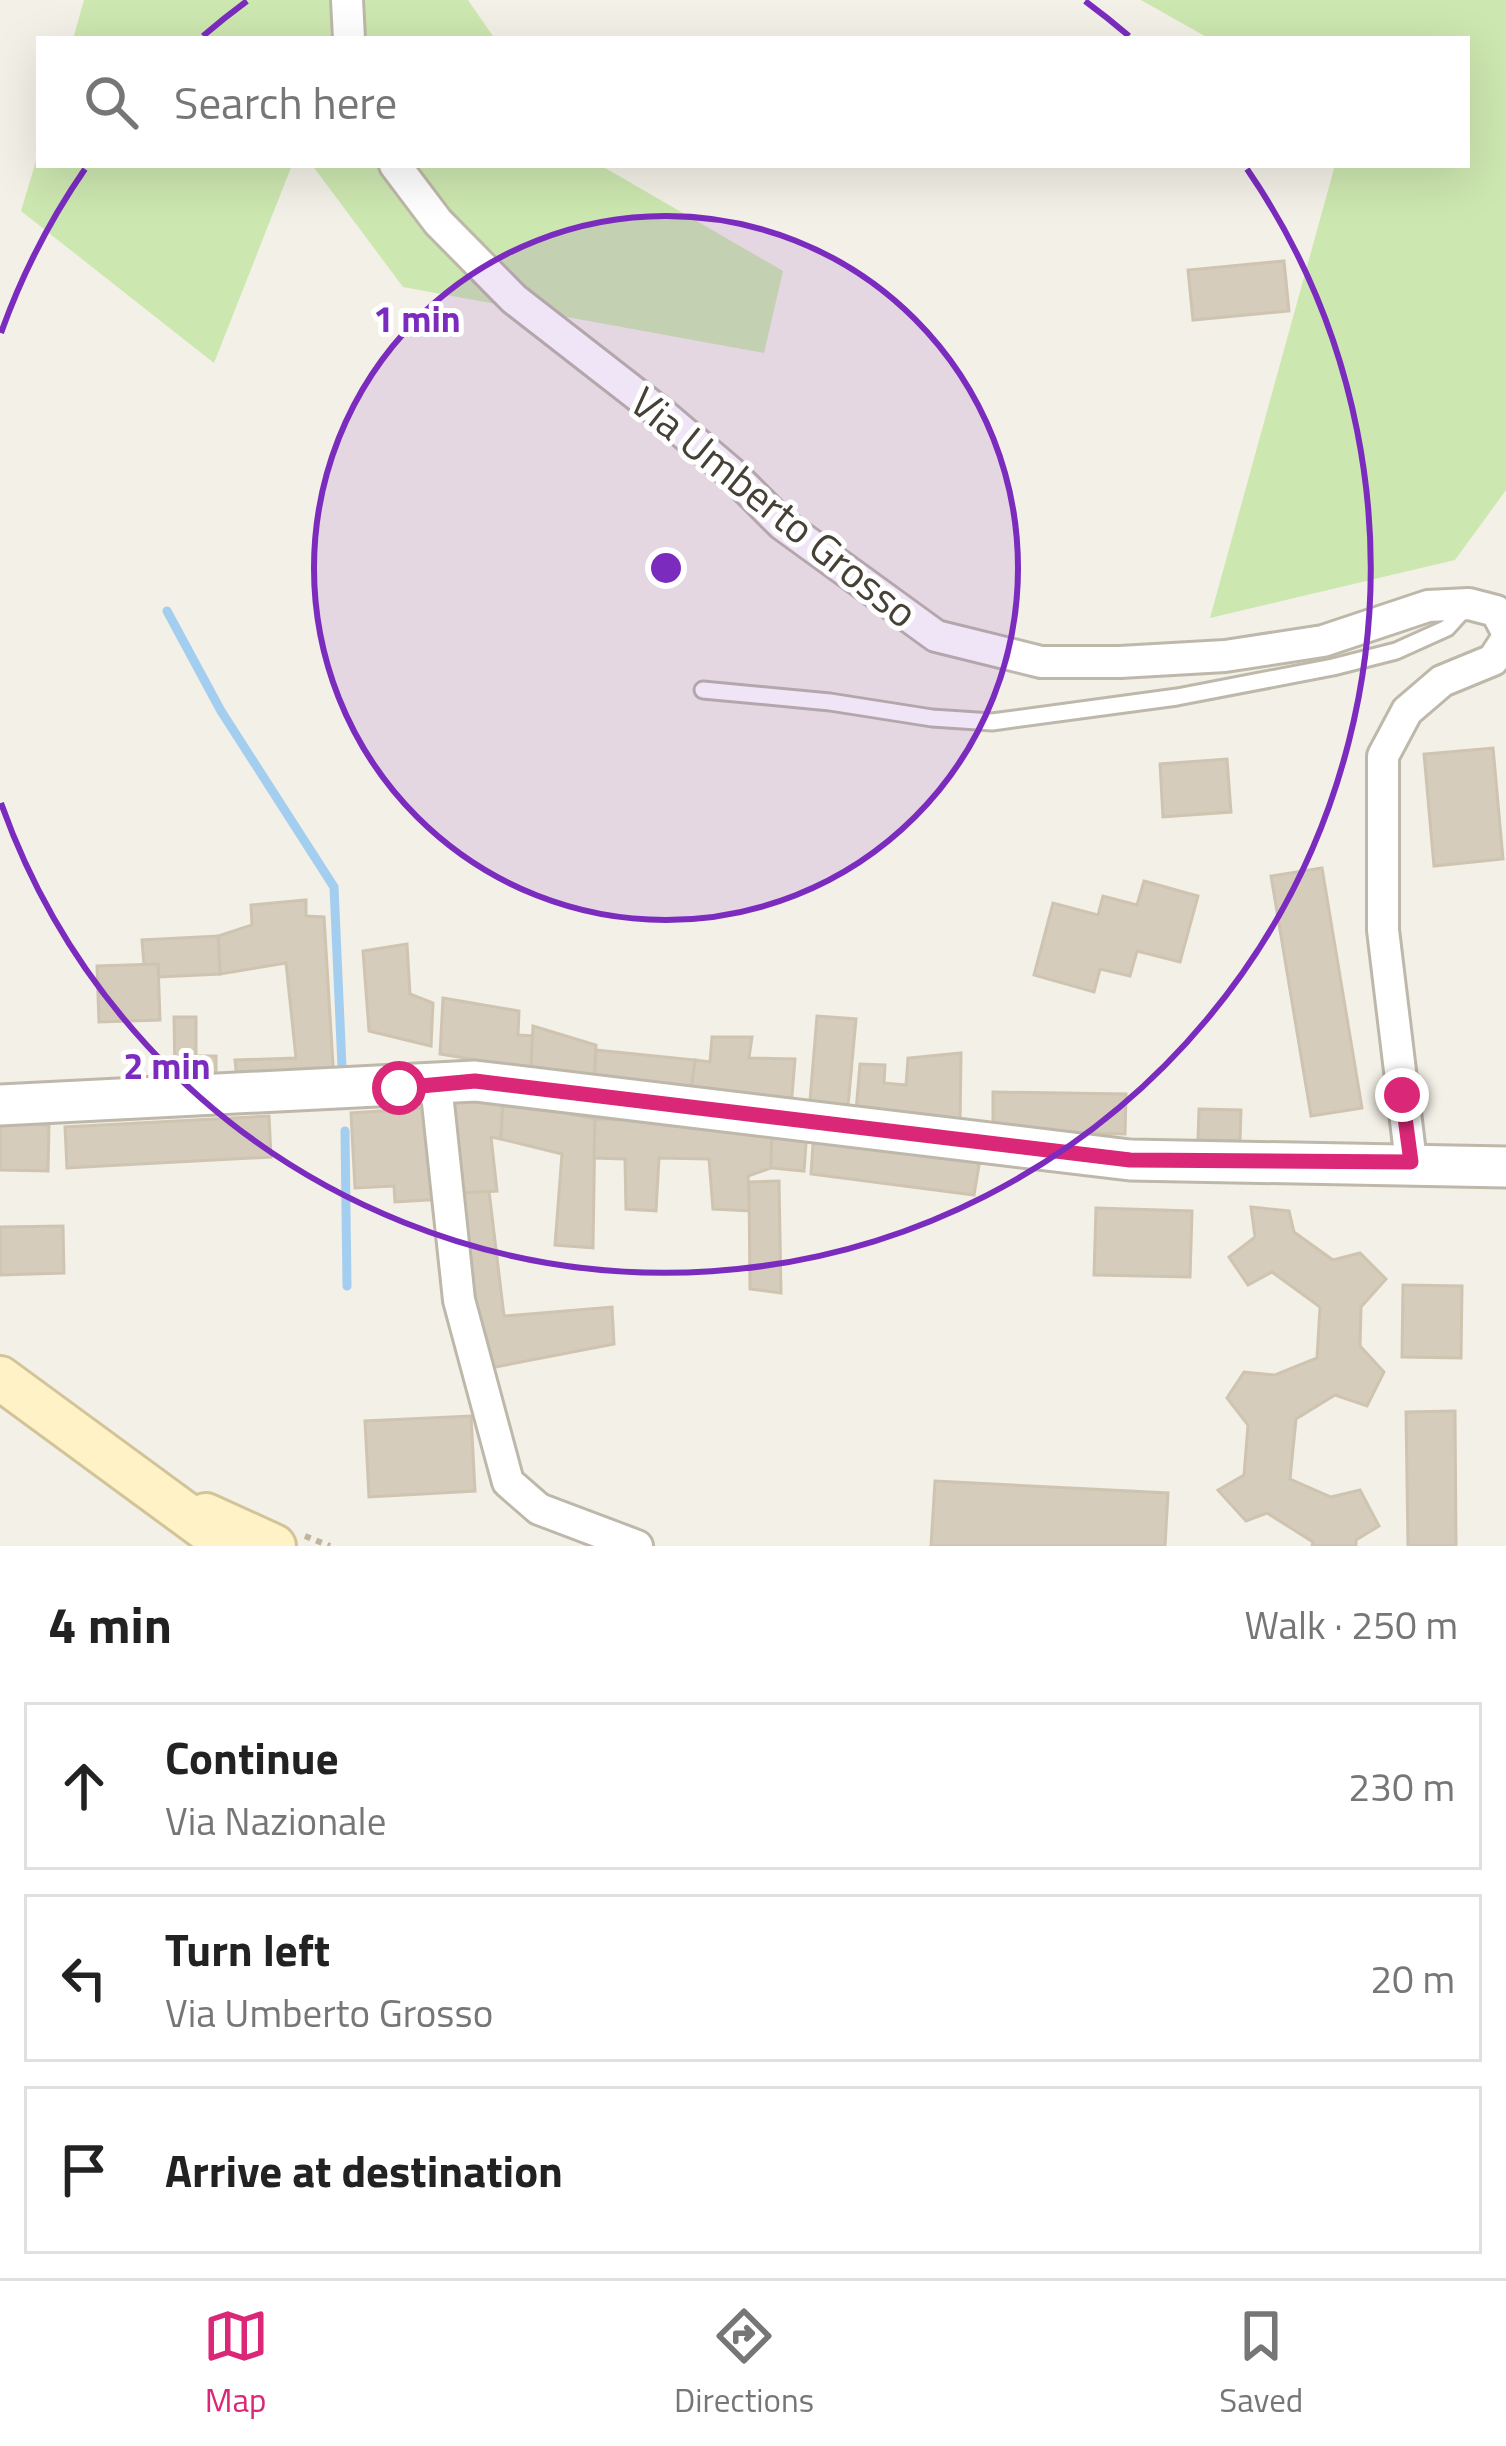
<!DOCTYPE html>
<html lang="en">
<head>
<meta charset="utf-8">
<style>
	:root { --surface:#fff; --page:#f2f2f2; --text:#222; --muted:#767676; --line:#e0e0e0; --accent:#db2777 }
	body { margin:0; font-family:"Titillium Web",sans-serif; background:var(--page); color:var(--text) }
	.stop { position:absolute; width:36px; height:36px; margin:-27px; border:9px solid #db2777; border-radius:50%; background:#fff }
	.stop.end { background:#db2777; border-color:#fff; box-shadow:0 3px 12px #0008 }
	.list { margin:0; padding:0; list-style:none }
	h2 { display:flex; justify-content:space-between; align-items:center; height:156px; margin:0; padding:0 48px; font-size:51px }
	h2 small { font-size:39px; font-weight:400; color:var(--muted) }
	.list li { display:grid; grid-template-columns:78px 1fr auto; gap:36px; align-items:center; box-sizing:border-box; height:168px; margin:0 24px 24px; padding:0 24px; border:3px solid var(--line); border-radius:0px }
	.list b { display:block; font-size:45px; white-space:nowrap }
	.list p { margin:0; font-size:39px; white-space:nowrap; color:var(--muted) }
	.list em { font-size:39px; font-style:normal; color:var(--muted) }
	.icon { flex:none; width:66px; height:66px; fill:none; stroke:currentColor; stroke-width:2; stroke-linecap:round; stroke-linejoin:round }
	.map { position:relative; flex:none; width:1506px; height:1546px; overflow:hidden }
	.search { position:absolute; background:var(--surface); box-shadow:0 12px 48px #0002; left:36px; right:36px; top:36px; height:132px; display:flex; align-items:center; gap:30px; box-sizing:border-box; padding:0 42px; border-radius:0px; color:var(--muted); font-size:45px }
	.sheet { height:732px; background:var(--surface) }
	nav { display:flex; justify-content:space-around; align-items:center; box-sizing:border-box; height:168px; border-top:3px solid var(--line); background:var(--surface); font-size:33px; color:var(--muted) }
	nav a { display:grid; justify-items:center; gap:6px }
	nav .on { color:var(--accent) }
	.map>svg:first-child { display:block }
	.green { fill:#cde7b0 }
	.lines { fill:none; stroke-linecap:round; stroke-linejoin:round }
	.stream { stroke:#a4ceef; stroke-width:9 }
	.building { fill:#d5ccbc; stroke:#cfc4b0; stroke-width:3 }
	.service-casing { stroke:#beb8aa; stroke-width:21 }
	.minor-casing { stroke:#beb8aa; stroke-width:36 }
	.tertiary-casing { stroke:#beb8aa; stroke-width:45 }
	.secondary-casing { stroke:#d2c498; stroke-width:48 }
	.path { stroke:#c0b49b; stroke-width:6; stroke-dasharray:6 6; stroke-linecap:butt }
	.service { stroke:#fff; stroke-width:15 }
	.minor { stroke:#fff; stroke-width:30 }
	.tertiary { stroke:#fff; stroke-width:39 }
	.secondary { stroke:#fef2c6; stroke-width:42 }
	.route { stroke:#db2777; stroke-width:15 }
	.ring { fill:none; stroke:#7b2cbf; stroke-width:6 }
	.labels { text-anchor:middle; stroke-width:10; stroke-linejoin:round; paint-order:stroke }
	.street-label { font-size:42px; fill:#464036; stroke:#fff }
	.centre { fill:#7b2cbf; stroke:#fff; stroke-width:6 }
	.ring-label { font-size:36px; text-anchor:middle; font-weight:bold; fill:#7b2cbf; stroke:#fff; stroke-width:10; stroke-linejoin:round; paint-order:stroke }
</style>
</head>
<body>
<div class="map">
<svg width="1506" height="1546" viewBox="0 0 1506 1546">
	<rect width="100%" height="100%" fill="#f3f0e7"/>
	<g class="green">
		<path d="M84,0H468L495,39H73Z"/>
		<path d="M1141,0H1506V490L1455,560L1210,618L1335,165H1467V39H1210Z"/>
		<path d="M39,151V165H292L214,363L21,211Z"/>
		<path d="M312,165H600L783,271L764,353L403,287Z"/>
	</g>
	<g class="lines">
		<g class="stream">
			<path d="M167,611L221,711L334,887L342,1067"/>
			<path d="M345,1131L347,1286"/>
		</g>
	</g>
	<g class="building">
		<path d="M1284,261L1289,311L1193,320L1188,270Z"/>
		<path d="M1493,748L1503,859L1434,866L1424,754Z"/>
		<path d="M1227,759L1231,812L1163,817L1160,764Z"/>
		<path d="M1322,868L1362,1108L1311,1116L1271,876Z"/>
		<path d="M1144,881L1198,896L1180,962L1137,951L1130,976L1100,969L1094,992L1034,975L1053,903L1098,915L1103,896L1137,905Z"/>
		<path d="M306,900V916L324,917L334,1081L238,1088L235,1060L296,1058L286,963L220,974L218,936L252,925L251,905Z"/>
		<path d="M218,936L220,974L159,977L158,964L144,965L142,940Z"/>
		<path d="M407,944L410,994L433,1003L431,1046L369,1031L363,951Z"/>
		<path d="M158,964L160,1020L99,1022L97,966Z"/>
		<path d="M443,998L519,1011L518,1035L533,1036L531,1069L440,1054Z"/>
		<path d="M817,1016L856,1019L847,1117L809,1113Z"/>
		<path d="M174,1017H196V1056H216V1079H175Z"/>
		<path d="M533,1026L596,1045L594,1083L531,1069Z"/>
		<path d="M712,1037H752L749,1058L795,1059L791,1107L690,1096L695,1060L710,1062Z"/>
		<path d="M596,1050L695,1060L690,1096L594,1083Z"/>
		<path d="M961,1053L960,1128L856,1111L860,1064L885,1065L884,1083L906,1085L908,1058Z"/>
		<path d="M993,1092L1126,1094L1125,1134L993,1131Z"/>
		<path d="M447,1100H503L501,1139L491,1137L497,1191L451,1194Z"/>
		<path d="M503,1100L595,1119L593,1248L555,1245L562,1154L501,1139Z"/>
		<path d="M440,1107L445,1199L395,1202L394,1186L355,1188L351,1113Z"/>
		<path d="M1199,1109L1241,1110L1240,1141L1198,1140Z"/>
		<path d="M269,1116L271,1157L67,1168L65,1127Z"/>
		<path d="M595,1119L772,1124L771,1168L748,1176L750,1211L713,1209L709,1159L659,1158L656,1211L626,1209L625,1159L594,1158Z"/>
		<path d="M0,1123L49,1125L48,1171L0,1170Z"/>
		<path d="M772,1124L807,1130L804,1171L771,1168Z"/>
		<path d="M814,1130L980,1159L974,1195L811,1174Z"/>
		<path d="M779,1181L781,1293L750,1289L749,1182Z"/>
		<path d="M489,1191L504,1316L612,1307L614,1344L480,1370L451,1194Z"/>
		<path d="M1251,1207L1289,1211L1294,1232L1333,1260L1360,1253L1386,1279L1361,1307L1360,1346L1384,1372L1367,1406L1335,1395L1296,1419L1290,1479L1331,1497L1360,1490L1379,1526L1356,1540V1546H1312L1313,1542L1267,1513L1246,1521L1218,1490L1244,1475L1248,1425L1227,1398L1244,1372L1275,1375L1317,1358L1320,1307L1272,1272L1248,1285L1229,1257L1255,1237Z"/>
		<path d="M1096,1208L1192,1211L1190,1277L1094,1275Z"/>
		<path d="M63,1226L64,1273L0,1275V1227Z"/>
		<path d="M1403,1285L1462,1286L1461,1358L1402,1357Z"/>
		<path d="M1455,1411L1456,1546H1408L1406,1412Z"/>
		<path d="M471,1416L475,1491L369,1497L365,1421Z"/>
		<path d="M935,1481L1168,1493L1165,1546H931Z"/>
	</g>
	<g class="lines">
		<defs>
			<path id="service" d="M703,690L830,702L932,718L992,722L1177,697L1333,667L1396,651L1447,628L1467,606"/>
			<g id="minor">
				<path d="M347,0L349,39"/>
				<path d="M395,165L438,222L514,299L663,415L731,473L782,524L936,636L1041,662H1120L1225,656L1323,641L1428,606L1469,604L1496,611L1506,630"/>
				<path d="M436,1084L459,1300L508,1482L539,1509L637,1546"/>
				<path d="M1411,1162L1383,930V756L1407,711L1442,681L1493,660L1506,640"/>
			</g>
			<path id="tertiary" d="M0,1105L475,1081L1130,1160L1506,1167"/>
			<g id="secondary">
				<path d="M0,1378L229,1546"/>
				<path d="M206,1515L274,1546"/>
			</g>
		</defs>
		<use href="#service" class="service-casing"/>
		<use href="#minor" class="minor-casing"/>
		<use href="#tertiary" class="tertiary-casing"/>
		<use href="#secondary" class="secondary-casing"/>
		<path class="path" d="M305,1536L330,1546"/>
		<use href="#service" class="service"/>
		<use href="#minor" class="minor"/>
		<use href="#tertiary" class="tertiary"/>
		<use href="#secondary" class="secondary"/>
	</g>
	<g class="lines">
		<path class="route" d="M399,1088L475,1081L1130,1160L1411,1162L1402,1095"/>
	</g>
	<circle cx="666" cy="568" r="352" fill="#7b2cbf" fill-opacity=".12"/>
	<g class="ring">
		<circle cx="666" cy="568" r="352"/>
		<path d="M1 333A705 705 0 0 1 85 169M203 36A705 705 0 0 1 247 1M1085 1A705 705 0 0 1 1129 36M1247 169A705 705 0 1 1 1 803"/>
	</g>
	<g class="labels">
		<g class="street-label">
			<text transform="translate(774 507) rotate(39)" y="15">Via Umberto Grosso</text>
		</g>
	</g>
	<circle cx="666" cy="568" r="18" class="centre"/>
	<g class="ring-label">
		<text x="417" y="332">1 min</text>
		<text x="167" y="1079">2 min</text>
	</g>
</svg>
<div class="stop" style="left:399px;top:1088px"></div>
<div class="stop end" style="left:1402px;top:1095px"></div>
<div class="search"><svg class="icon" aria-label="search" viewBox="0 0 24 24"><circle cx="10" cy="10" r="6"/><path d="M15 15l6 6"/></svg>Search here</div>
</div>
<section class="sheet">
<h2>4 min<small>Walk · 250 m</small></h2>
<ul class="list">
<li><svg class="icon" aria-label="ahead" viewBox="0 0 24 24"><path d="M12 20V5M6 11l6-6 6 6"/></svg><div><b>Continue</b><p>Via Nazionale</p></div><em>230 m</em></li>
<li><svg class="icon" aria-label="left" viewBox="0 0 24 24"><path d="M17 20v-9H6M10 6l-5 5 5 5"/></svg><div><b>Turn left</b><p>Via Umberto Grosso</p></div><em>20 m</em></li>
<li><svg class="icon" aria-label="arrive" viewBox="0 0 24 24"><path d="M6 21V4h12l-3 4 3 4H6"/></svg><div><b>Arrive at destination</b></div></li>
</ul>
</section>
<nav>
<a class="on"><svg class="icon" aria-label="map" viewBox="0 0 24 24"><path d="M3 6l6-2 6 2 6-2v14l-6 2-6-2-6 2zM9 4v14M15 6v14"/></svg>Map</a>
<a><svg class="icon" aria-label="directions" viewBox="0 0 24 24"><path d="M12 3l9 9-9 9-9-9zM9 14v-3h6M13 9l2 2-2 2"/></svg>Directions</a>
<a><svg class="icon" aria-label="saved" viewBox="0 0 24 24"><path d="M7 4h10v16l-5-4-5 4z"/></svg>Saved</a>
</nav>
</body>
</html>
